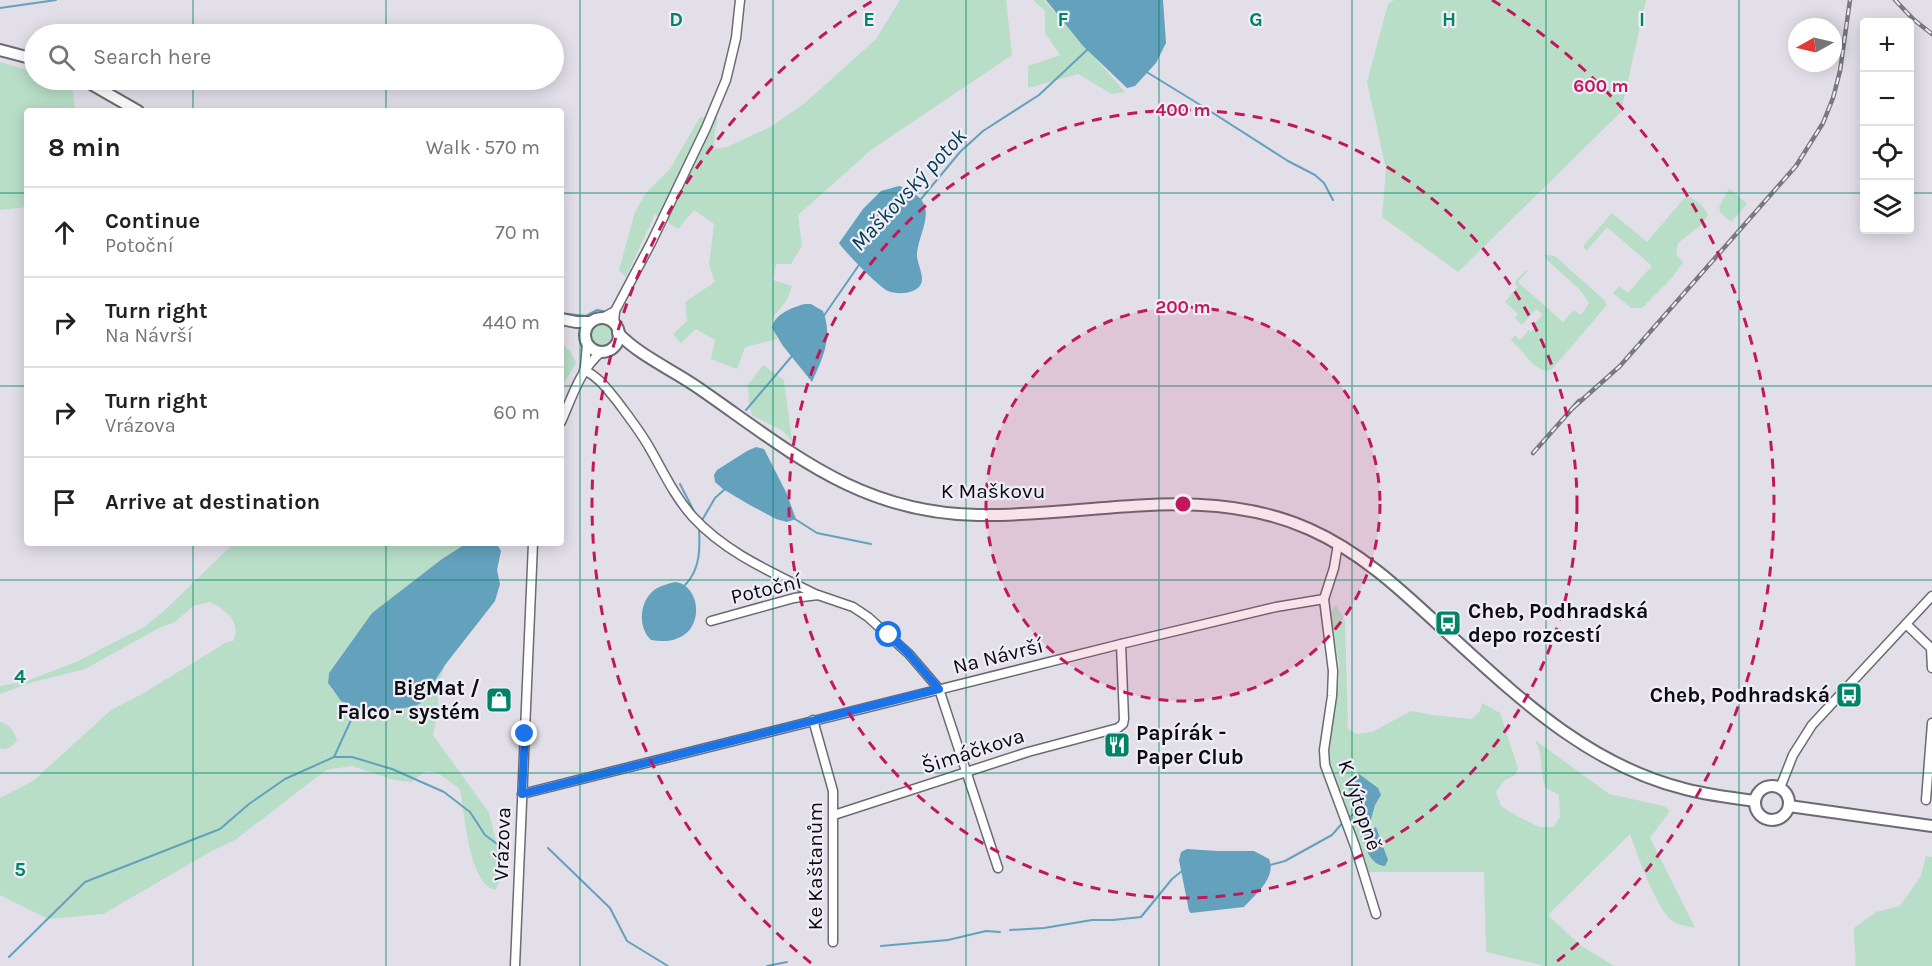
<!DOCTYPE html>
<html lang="en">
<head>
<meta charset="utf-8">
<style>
	:root { --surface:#fff; --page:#f2f2f2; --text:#202124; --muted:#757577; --line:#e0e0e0 }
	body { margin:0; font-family:Karla,sans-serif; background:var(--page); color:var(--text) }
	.controls { position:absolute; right:18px; top:18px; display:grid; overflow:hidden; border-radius:6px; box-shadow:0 3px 15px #0003 }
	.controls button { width:54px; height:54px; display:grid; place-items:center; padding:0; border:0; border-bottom:2px solid var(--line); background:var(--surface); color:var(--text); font:30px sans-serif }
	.compass { position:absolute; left:1788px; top:18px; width:54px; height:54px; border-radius:50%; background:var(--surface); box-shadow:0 3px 15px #0003; rotate:262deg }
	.stop { position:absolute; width:18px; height:18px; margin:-14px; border:4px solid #1a73e8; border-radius:50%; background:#fff }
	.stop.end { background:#1a73e8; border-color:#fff; box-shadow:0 2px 6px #0008 }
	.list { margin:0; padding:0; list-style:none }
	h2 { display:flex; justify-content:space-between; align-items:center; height:78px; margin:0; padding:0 24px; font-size:26px }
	h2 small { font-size:20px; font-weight:400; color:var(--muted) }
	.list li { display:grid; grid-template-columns:39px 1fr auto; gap:18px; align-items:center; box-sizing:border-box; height:90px; padding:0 24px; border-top:2px solid var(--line) }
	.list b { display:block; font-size:22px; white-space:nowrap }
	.list p { margin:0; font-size:20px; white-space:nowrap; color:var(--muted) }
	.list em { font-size:20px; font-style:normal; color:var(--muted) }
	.icon { flex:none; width:33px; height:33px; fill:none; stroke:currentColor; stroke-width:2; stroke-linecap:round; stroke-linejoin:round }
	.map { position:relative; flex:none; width:1932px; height:966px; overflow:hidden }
	.search { position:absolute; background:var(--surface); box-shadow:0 3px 15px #0003; left:24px; top:24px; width:540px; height:66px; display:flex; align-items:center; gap:15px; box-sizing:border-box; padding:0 21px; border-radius:33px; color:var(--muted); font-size:22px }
	.panel { position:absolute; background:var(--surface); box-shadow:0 3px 15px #0003; left:24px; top:108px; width:540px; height:438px; border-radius:6px }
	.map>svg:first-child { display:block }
	.green { fill:#b8dec8 }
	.water { fill:#63a1bc }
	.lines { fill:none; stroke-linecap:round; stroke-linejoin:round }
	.stream { stroke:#63a1bc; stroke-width:2 }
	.minor-casing { stroke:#6c6a72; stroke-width:11 }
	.major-casing { stroke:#6c6a72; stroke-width:14 }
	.minor { stroke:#fff; stroke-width:8 }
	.major { stroke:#fff; stroke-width:10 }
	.rail-casing { stroke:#7a787f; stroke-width:4.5 }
	.rail { stroke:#efedf7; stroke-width:2; stroke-dasharray:7; stroke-linecap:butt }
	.route { stroke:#1a73e8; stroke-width:8 }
	.grid { fill:none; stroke:#008467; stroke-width:1.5; stroke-opacity:0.55 }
	.ring { fill:none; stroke:#c2185b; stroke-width:3; stroke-dasharray:10 8 }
	.labels { text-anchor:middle; stroke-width:4.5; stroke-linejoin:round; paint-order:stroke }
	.street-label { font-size:21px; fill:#0c0b0f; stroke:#efedf7 }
	.poi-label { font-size:21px; font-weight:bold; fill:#0c0b0f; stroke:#efedf7; text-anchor:start }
	.water-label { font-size:22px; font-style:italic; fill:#003a4d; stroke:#efedf7 }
	.grid-label { font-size:20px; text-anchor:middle; font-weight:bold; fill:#008467; stroke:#efedf7; stroke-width:4.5; stroke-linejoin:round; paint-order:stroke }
	.centre { fill:#c2185b; stroke:#efedf7; stroke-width:3 }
	.ring-label { font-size:18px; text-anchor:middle; font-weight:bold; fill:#c2185b; stroke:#efedf7; stroke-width:4.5; stroke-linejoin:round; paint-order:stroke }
</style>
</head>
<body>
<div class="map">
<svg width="1932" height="966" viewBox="0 0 1932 966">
	<rect width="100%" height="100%" fill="#e2dfe9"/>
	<g class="green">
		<path d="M900,0H1006L1012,55L871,150L798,215L802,246L791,264H776L773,280L792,286C790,292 788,299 784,304C770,321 770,316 777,339L745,347L737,369L711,359L715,340L696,329L681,343L673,334L687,321L685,302L715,282L709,265L714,224L694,210L678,229L655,214L626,277L619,270L635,212L646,193L670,169L700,117L718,118L715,130L714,149L727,147L772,126L805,103L876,39Z"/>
		<path d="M1033,0H1044L1125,92L1112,94L1078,74L1028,88V66L1060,55L1045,33V11Z"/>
		<path d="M1394,0H1646L1621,112L1458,272L1382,217L1386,169L1367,82L1388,4Z"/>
		<path d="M0,62L34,72V80H56L72,85L75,111H27V207L0,210Z"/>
		<path d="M1729,188L1747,204L1731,222L1720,212L1719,207Z"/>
		<path d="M1686,196C1694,197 1706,208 1708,215L1701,225L1678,243L1676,254L1683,262L1671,279L1642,308H1631L1613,293L1619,286L1628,293L1652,266L1607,227L1587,250L1584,248V245L1612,213L1647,242Z"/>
		<path d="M1544,254L1555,256L1604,300L1607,305L1552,369L1548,371C1533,370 1522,349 1511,340L1515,335L1520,340L1529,330L1531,332L1536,326L1534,324L1543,314L1536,309L1522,325L1515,318L1518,314L1505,302L1517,288L1515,282L1525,271L1528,270L1518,282L1563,322L1574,310L1581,315L1589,303L1581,291L1547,260Z"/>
		<circle cx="601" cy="335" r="11"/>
		<path d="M561,342L570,351L576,363L561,388Z"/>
		<path d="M763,365L784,380L792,441L783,431L752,415L749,403L748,385Z"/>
		<path d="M234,543H467L442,559L372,613L332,668C327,676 327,682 332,690C347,712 378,713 402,708C409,707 415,706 421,703L445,665L438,685V712L433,735L489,813L502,865L501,879L495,890C468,882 465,813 460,789L438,773L426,771L411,782L394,780L352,766L326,770L235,840L212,851L103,914L48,919L0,895V798L33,781L111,710L142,694L227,642L233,641C242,621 225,610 210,602L193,606L175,622L159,628L85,669L33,682L0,694V686L27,681L76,662L144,627L164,611Z"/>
		<path d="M1336,605L1345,621L1348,729L1357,734L1372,732L1411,711L1433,715L1472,719L1480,711L1482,703L1500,713L1518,768L1515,775L1505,780L1496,792L1501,806L1515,815L1539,827H1553L1560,817L1559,795L1546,788L1543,780L1540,752L1535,740L1609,794L1664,806L1670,811L1650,838L1695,928C1688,926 1677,925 1672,921C1656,908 1637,854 1630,834L1548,915L1580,945L1614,966H1545L1486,952L1484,872H1366L1332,777L1329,757L1334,705L1339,678V664L1329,613Z"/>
		<path d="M0,722C10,724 14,731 17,740C13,746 7,751 0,748Z"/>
		<path d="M1926,856L1932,857V966H1855C1857,953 1853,941 1854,928L1876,912L1900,906L1921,876Z"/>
	</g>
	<g class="water">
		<path d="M1046,0H1163L1166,43L1156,63L1135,86L1127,88L1083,46Z"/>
		<path d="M899,186C905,187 909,190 915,194C937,209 919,232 917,253C916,262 925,276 921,284C916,294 897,295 888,291C881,289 843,250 839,243L863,209L881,191Z"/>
		<path d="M805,304H811L823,311C833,338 823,357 812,382L783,346L772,328C774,314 793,307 805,304Z"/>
		<path d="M756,447L764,449L786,492L796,519L787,522L776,519L748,504L723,489L715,482L714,475L717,470L747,451Z"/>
		<path d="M467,543L497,544L501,551L497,570L500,584L495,601L445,665L421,703L415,706L393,710L358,708L341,701L328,683L329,673L372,613L442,559Z"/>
		<path d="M675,582C705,585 708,650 651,640C638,628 639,603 653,591C659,586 667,584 675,582Z"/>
		<path d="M1359,774L1378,788L1381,795L1375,805L1370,823L1362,829L1348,786L1352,776Z"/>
		<path d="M1376,827L1388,860L1385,866C1371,866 1361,844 1365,832Z"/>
		<path d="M1187,849L1217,851H1254L1269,859C1277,877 1255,895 1244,907L1191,913L1189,911L1179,860L1181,852Z"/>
	</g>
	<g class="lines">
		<g class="stream">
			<path d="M0,8L56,0"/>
			<path d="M1145,71L1202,106L1288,161L1315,175L1324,183L1333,200"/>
			<path d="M921,199L960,152L983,131L1039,95L1087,50"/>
			<path d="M561,313L586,316L597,310L603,311"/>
			<path d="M823,317L861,262"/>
			<path d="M746,410L792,356"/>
			<path d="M680,484L696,515"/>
			<path d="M795,519L817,533L871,544"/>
			<path d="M701,522L715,498L725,489"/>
			<path d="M685,585C701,569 700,547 699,526"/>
			<path d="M334,757H352L392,769L444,792L470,812L485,835L504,849"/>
			<path d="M1349,818L1356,812L1359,813"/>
			<path d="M548,848L610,908L627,941L668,966"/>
			<path d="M1270,865L1285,861L1332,835L1344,821"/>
			<path d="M1010,930L1044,928L1092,920H1113L1141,917L1172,879L1182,871"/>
			<path d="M881,946L948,940L986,931L1000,932"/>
			<path d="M9,957L85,882L220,829L249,804L285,779L334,757L357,707"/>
			<path d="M767,966L787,962"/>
		</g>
		<defs>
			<g id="minor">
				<path d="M602,318L615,311"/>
				<path d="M614,324L615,311L651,243L706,128L726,80L736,38L740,0"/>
				<path d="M585,367L587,344"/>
				<path d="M584,370C599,377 607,389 617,401C628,416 640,431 649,447C663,471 674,496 693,517C727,554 774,573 817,595"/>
				<path d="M561,422C572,397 580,370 601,352"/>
				<path d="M1338,544L1334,568L1324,599L1333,671L1332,696L1324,750L1325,765L1355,846L1376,914"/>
				<path d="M711,621L794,598L818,595L853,607L868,617L909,654L939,689L998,868"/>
				<path d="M1906,624L1931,648L1932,668"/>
				<path d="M813,720L833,791V942"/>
				<path d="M1780,788L1793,755L1812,725L1932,596"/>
				<path d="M522,794L1121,644L1276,607L1324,599"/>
				<path d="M1926,800L1932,723"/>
				<path d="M834,815L1028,752L1118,728L1123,724L1124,719L1121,644"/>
				<path d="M515,966L533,543"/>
			</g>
			<g id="major">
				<path d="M0,50L34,59"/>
				<path d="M84,80L138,111"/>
				<circle cx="602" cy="335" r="17"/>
				<path d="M561,319L576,322H591"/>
				<path d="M618,333C640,356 671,369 697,387C790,451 858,513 978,515C1089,517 1203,482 1309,529C1361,552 1401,590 1442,628C1516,695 1585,764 1685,789C1708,795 1732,798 1755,801"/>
				<circle cx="1772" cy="803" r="17"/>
				<path d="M1789,806L1932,826"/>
			</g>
		</defs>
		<use href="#minor" class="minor-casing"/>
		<use href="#major" class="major-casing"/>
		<use href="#minor" class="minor"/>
		<use href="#major" class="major"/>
		<defs>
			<g id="rail">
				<path d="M1895,0L1913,19L1932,34"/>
				<path d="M1574,407L1620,366L1796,166L1823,123L1833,98L1840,71L1850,0"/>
				<path d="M1533,453L1579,401"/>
			</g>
		</defs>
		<use href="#rail" class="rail-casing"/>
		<use href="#rail" class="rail"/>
	</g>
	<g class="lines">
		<path class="route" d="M525,734L522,794L939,689L909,654L889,635"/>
	</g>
	<path class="grid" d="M193,0V34M386,0V34M580,0V966M773,0V966M966,0V966M1159,0V966M1352,0V966M1546,0V966M1739,0V966M193,80V111M386,80V111M0,193H27M561,193H1864M1910,193H1932M0,386H27M561,386H1932M193,543V966M386,543V966M0,580H1932M0,773H1932"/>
	<circle cx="1183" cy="504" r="197" fill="#c2185b" fill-opacity=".12"/>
	<g class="ring">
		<circle cx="1183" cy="504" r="197"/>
		<circle cx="1183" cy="504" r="394"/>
		<path d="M811 963A591 591 0 0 1 874 0M1492 0A591 591 0 0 1 1555 963"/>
	</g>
	<defs>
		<symbol id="bus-square" viewBox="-11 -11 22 22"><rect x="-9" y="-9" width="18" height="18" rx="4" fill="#008467" stroke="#efedf7"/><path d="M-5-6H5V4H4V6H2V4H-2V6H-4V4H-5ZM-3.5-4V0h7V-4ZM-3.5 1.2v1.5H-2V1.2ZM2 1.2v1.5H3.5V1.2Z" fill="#fff"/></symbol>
		<symbol id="shop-square" viewBox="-11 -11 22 22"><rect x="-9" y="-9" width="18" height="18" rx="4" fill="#008467" stroke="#efedf7"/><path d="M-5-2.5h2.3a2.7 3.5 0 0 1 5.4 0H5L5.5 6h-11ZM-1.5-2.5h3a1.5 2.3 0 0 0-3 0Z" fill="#fff"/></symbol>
		<symbol id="restaurant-square" viewBox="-11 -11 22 22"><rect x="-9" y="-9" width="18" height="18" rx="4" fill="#008467" stroke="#efedf7"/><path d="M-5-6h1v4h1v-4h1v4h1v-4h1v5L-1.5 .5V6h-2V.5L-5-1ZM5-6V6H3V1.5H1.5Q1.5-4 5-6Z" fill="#fff"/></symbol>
	</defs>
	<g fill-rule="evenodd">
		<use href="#bus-square" x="1433" y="608" width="30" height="30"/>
		<use href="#bus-square" x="1834" y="680" width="30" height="30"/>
		<use href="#shop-square" x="484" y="685" width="30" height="30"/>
		<use href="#restaurant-square" x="1102" y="730" width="30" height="30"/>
	</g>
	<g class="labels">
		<g class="street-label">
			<text x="993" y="498">K Maškovu</text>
			<text transform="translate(766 589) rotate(-13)" y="7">Potoční</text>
			<text transform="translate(998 656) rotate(-14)" y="7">Na Návrší</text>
			<text transform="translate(973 751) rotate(-18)" y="7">Šimáčkova</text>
			<text transform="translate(1360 805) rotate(71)" y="7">K Výtopně</text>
			<text transform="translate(502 844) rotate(-88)" y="7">Vrázova</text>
			<text transform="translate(815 866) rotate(-90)" y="7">Ke Kaštanům</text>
		</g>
		<g class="poi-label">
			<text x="1468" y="618">Cheb, Podhradská<tspan x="1468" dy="24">depo rozcestí</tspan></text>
			<text x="480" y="695" text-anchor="end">BigMat /<tspan x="480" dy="24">Falco - systém</tspan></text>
			<text x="1830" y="702" text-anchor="end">Cheb, Podhradská</text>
			<text x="1136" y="740">Papírák -<tspan x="1136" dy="24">Paper Club</tspan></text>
		</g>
		<g class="water-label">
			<text transform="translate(908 189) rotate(-47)" y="8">Maškovský potok</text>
		</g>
	</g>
	<g class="grid-label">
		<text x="676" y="26">D</text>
		<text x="869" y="26">E</text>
		<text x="1063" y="26">F</text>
		<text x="1256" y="26">G</text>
		<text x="1449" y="26">H</text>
		<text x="1642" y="26">I</text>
		<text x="20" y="683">4</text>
		<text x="20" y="876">5</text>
	</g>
	<circle cx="1183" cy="504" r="9" class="centre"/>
	<g class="ring-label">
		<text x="1601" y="92">600 m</text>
		<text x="1183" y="116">400 m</text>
		<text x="1183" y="313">200 m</text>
	</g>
</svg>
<div class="controls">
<button>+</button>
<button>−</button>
<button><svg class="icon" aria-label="locate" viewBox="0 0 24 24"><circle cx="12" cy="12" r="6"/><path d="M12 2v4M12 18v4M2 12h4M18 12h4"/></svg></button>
<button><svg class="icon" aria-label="layers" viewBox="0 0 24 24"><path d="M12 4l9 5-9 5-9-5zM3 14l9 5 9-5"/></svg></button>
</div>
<svg class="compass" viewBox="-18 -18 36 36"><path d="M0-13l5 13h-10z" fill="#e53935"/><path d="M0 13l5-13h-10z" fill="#757577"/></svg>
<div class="stop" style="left:889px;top:635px"></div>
<div class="stop end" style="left:525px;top:734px"></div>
<div class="search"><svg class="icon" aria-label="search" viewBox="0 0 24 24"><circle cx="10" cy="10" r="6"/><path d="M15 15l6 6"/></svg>Search here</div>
<section class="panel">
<h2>8 min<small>Walk · 570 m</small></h2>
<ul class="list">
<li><svg class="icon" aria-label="ahead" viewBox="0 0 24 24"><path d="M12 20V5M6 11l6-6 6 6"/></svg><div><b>Continue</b><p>Potoční</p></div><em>70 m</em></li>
<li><svg class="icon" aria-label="right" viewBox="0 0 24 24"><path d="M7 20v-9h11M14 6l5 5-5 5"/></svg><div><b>Turn right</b><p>Na Návrší</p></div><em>440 m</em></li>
<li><svg class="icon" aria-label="right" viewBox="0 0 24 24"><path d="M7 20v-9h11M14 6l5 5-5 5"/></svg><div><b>Turn right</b><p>Vrázova</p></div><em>60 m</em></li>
<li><svg class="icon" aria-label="arrive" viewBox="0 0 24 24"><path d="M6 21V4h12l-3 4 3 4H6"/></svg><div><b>Arrive at destination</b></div></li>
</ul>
</section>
</div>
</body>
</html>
